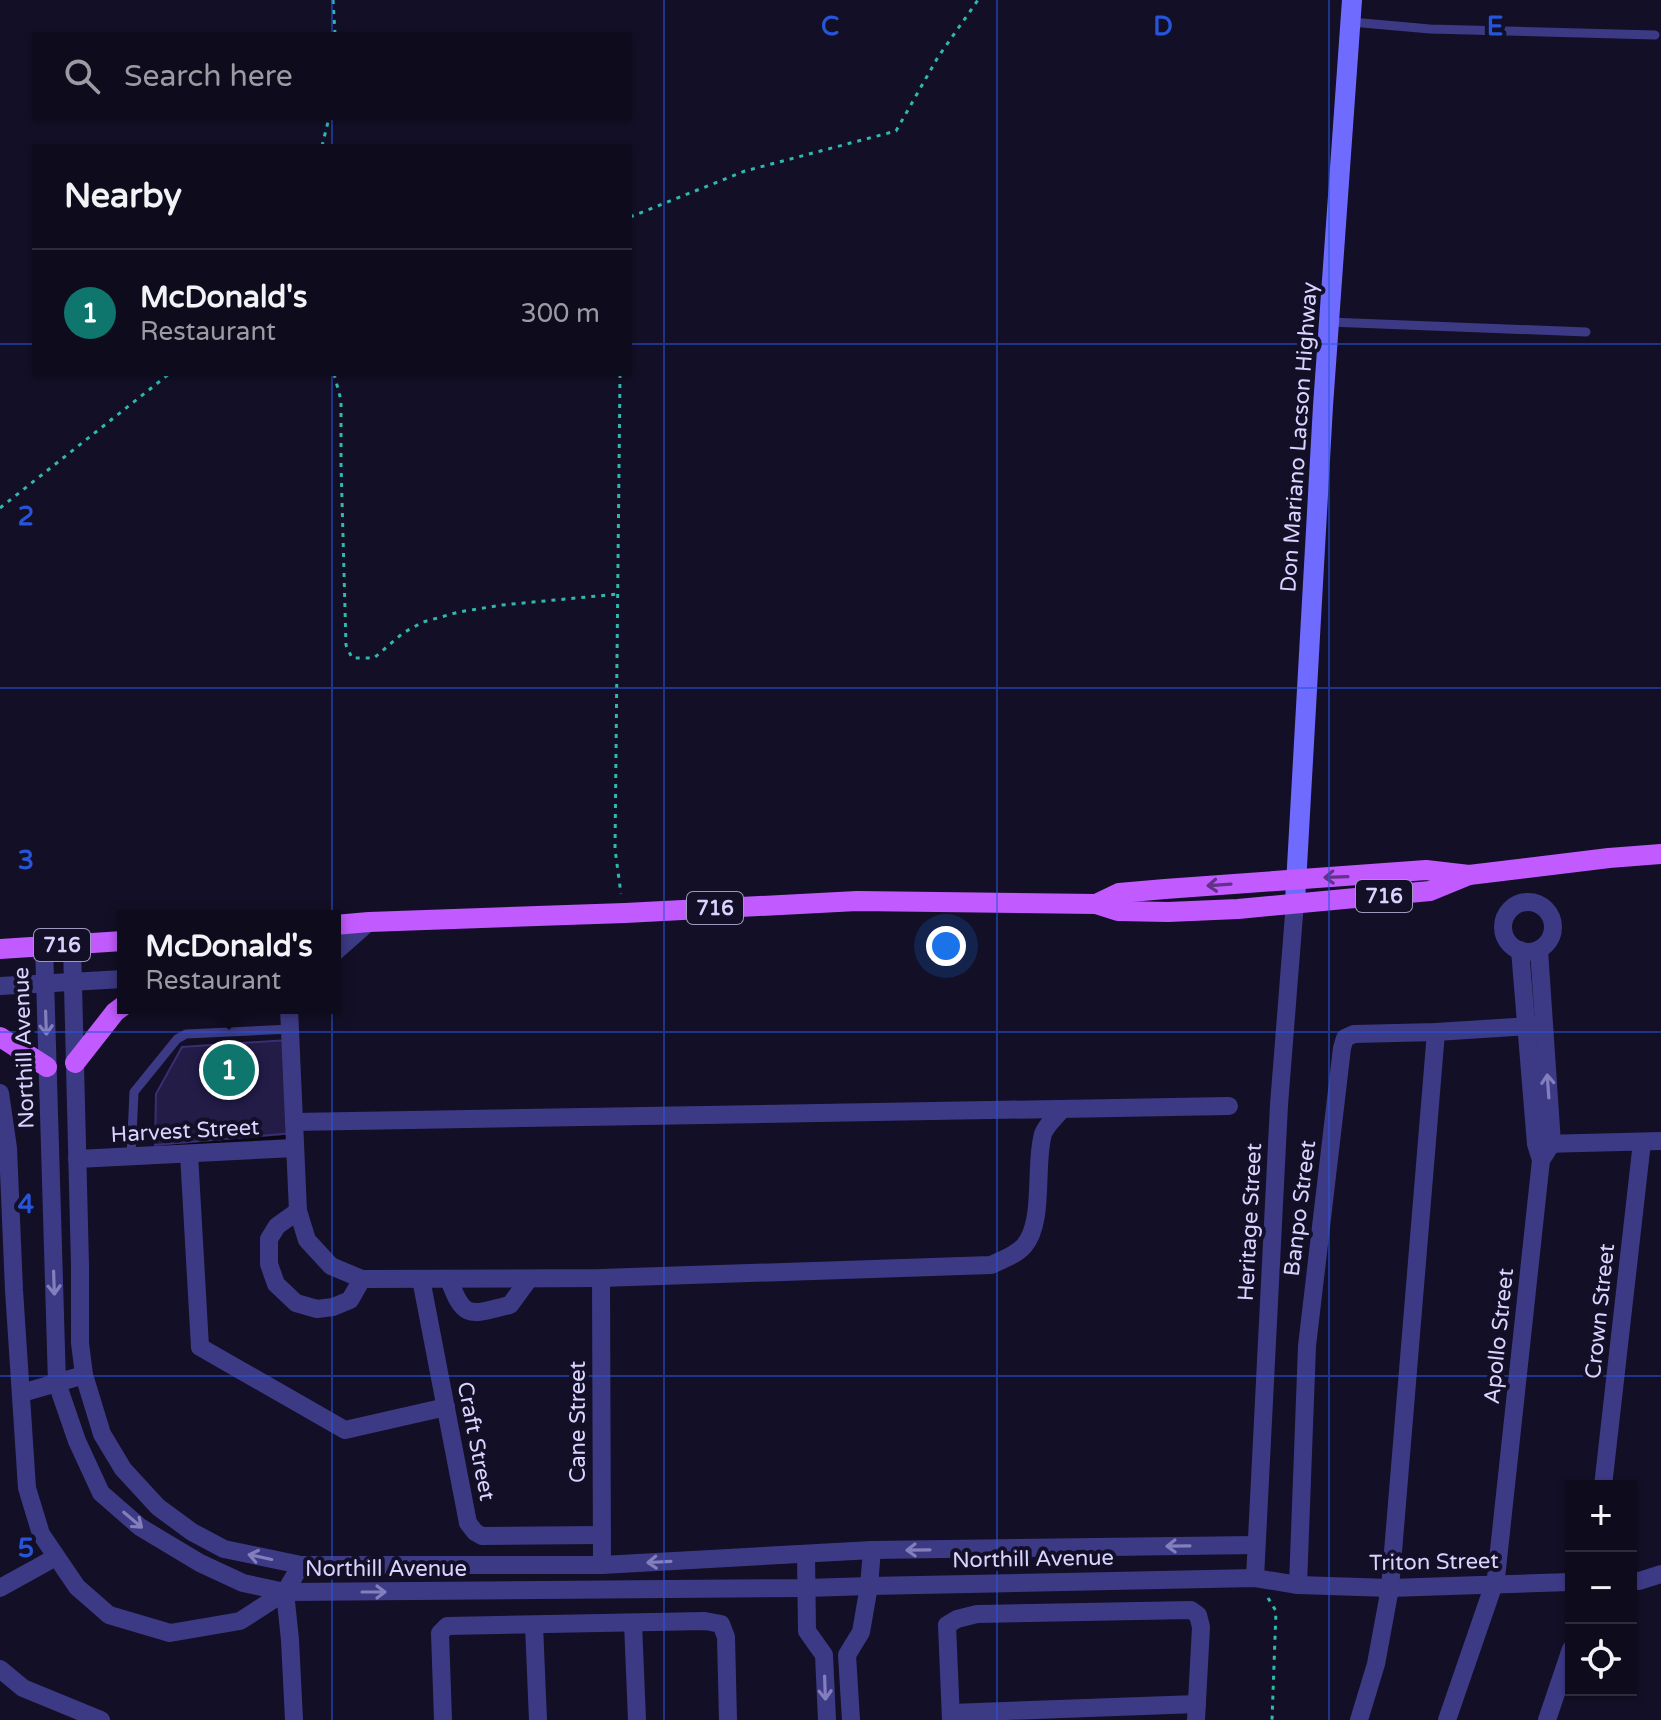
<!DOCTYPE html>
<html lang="en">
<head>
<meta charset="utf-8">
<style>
	:root { --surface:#0e0b1c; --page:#171425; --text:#f1f3f6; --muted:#9b9ba3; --line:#2e2b3b; --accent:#0f766e }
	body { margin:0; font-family:"Varela Round",sans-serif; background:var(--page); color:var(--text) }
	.controls { position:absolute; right:24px; bottom:24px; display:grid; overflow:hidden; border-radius:0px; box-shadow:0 2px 6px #0004 }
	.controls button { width:72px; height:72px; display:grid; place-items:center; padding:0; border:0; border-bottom:2px solid var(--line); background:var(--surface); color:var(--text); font:40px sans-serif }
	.you { position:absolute; left:946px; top:946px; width:28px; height:28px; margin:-20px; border:6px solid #fff; border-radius:50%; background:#1a73e8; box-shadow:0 0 0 12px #1a73e833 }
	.badge { display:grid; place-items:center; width:52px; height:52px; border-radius:50%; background:var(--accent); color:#fff; font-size:26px; font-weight:700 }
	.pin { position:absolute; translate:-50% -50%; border:4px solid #fff; box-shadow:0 2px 8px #0006 }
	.popup { position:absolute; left:117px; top:910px; width:224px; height:104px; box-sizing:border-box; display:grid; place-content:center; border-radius:0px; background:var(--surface); filter:drop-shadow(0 2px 6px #0005); font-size:26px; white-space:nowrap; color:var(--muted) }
	.popup b { font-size:30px; color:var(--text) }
	.popup::after { content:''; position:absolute; left:50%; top:100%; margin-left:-16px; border:16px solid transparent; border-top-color:var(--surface) }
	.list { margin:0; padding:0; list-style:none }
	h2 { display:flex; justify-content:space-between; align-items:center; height:104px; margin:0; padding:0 32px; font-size:34px }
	h2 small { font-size:26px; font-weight:400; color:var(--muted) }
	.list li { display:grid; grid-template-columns:52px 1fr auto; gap:24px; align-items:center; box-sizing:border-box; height:128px; padding:0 32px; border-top:2px solid var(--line) }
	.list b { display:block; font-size:30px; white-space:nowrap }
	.list p { margin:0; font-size:26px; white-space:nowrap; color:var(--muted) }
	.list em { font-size:26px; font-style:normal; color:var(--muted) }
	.icon { flex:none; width:44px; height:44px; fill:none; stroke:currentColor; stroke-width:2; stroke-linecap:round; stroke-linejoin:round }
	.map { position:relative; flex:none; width:1661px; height:1720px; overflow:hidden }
	.search { position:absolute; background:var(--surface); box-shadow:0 2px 6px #0004; left:32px; top:32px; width:600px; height:88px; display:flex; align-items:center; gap:20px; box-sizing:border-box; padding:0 28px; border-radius:0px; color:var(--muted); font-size:30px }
	.panel { position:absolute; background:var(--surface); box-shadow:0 2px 6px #0004; left:32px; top:144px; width:600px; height:232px; border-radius:0px }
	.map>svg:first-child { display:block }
	.building { fill:#241b47; stroke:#3b2d73; stroke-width:2; filter:url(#shadow) }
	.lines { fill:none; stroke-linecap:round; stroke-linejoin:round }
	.path { stroke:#2fb8b0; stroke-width:3; stroke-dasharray:4 6; stroke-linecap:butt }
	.lane { stroke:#3d3a85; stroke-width:9 }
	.street { stroke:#3d3a85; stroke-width:18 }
	.secondary { stroke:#6f6bff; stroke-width:20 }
	.primary { stroke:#c25bff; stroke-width:20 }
	.oneway { stroke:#623188 }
	.oneway2 { stroke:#837fbc }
	.grid { fill:none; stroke:#2655da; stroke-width:2; stroke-opacity:0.55 }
	.labels { text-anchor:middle; stroke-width:8; stroke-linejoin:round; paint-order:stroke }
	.shield { fill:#130f26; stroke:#9e99be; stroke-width:2 }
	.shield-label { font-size:20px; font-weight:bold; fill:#d9d4ff }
	.street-label { font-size:22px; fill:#d9d4ff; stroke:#130f26 }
	.grid-label { font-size:26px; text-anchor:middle; font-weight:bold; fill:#2655da; stroke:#130f26; stroke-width:8; stroke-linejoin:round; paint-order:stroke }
</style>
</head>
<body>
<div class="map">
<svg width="1661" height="1720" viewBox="0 0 1661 1720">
	<defs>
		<filter id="shadow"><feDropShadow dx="5" dy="5" stdDeviation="4" flood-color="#0009"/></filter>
	</defs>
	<rect width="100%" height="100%" fill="#130f26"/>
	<path class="building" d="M288,1040L293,1133L155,1145L156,1094L182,1047Z"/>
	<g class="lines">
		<g class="path">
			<path d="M333,0L335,34"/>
			<path d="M322,146L329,118"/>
			<path d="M630,217L745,171L896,131L938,57L978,0"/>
			<path d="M334,374L341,400V464L346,645L352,658H374L403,633L423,622L459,612L502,605L619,594"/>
			<path d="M620,374L615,849L621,894"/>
			<path d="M0,508L169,374"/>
			<path d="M1268,1598L1276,1611L1272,1720"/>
		</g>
		<g class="lane">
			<path d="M1351,22L1430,29L1655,35"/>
			<path d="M1329,322L1586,332"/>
			<path d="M131,1157L134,1092L177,1039L186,1034L290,1029"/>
		</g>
		<g class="street">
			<circle cx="1528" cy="927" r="25"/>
			<path d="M44,945L57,1383L77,1441L101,1493L140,1527L200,1563L243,1583L285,1592L807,1588L869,1586L1255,1578L1298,1585L1390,1588L1571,1582"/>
			<path d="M72,945L80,1265V1343L84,1375L102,1434L123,1469L158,1507L192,1532L224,1549L301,1565H602L872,1550L1256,1545"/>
			<path d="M1539,950L1552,1143L1541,1160"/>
			<path d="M335,952L369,922"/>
			<path d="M0,986L123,979"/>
			<path d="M289,1008L298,1211L307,1240L331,1266L362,1279L601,1278L991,1265C1002,1260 1016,1255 1024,1246C1045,1222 1034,1165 1043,1134C1046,1125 1056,1117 1062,1109"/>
			<path d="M0,1093L8,1148L14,1290L27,1488L41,1534L77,1587L109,1615L170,1633L240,1621L285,1592L301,1565"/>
			<path d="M294,1122L1229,1106"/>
			<path d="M1542,1144L1661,1141"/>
			<path d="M189,1154L200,1347L345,1430L446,1407"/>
			<path d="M77,1159L295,1148"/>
			<path d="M298,1211L277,1226L269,1239V1264L276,1284L296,1303L317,1309L333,1307L350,1300L362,1279"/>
			<path d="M601,1278L602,1565"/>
			<path d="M421,1279L468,1523L475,1532L482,1536L602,1535"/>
			<path d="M449,1279C464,1322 471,1314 510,1305L529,1279"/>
			<path d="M22,1393L84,1375"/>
			<path d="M1603,1486L1642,1142"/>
			<path d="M806,1554L807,1631L824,1655L827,1720"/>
			<path d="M1255,1578L1279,1105L1295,902"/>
			<path d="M1631,1581H1639L1661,1574"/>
			<path d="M1298,1585L1307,1346L1342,1048L1345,1038L1354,1034L1436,1032L1544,1025"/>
			<path d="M0,1588L56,1557"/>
			<path d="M285,1592L290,1640L294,1720"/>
			<path d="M633,1623L637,1720"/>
			<path d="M534,1625L538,1720"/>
			<path d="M0,1669L23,1688L101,1720"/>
			<path d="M951,1713L1197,1704"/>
			<path d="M443,1720L440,1633L447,1626L705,1621L721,1624L726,1637L728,1720"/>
			<path d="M851,1720L847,1655L861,1632L869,1586L872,1550"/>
			<path d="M951,1720L947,1625L957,1619L977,1614L1191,1610L1198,1615L1201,1627L1196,1720"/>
			<path d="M1359,1720L1376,1664L1390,1588L1436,1032"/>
			<path d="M1447,1720L1496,1578L1541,1160L1536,1144L1520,950"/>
			<path d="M1547,1720L1571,1649"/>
		</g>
		<path class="secondary" d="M1295,902L1323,406L1352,0"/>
		<g class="primary">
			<path d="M1096,904L1119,893L1165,889L1426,870L1469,875L1609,858L1661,854"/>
			<path d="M335,925L369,922L625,913L857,901L1096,904L1118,911L1168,912L1238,909L1430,891L1469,875"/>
			<path d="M0,949L123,941"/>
			<path d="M0,1037L47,1067"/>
			<path d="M75,1063L115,1012L123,1006"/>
		</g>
	</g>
	<defs><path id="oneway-shaft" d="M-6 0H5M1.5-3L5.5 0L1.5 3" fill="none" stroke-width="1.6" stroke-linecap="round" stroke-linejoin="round" transform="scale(2)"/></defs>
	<g class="oneway">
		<use href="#oneway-shaft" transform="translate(1336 877) rotate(178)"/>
		<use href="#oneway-shaft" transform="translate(1219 885) rotate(176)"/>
	</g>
	<g class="oneway2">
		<use href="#oneway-shaft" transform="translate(46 1023) rotate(88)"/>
		<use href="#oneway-shaft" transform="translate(1548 1086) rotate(-94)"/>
		<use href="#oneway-shaft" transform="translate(54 1283) rotate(88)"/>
		<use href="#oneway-shaft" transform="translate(133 1520) rotate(40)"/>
		<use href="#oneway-shaft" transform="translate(1178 1546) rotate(179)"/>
		<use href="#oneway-shaft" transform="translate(918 1550) rotate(179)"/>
		<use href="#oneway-shaft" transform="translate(260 1557) rotate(-168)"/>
		<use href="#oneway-shaft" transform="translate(659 1562) rotate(177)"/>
		<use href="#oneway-shaft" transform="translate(374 1592)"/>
		<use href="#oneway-shaft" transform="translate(825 1688) rotate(88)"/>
	</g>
	<path class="grid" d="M332,0V34M664,0V1720M997,0V1720M1329,0V1720M332,118V146M0,344H34M630,344H1661M332,374V1720M0,688H1661M0,1032H1661M0,1376H1661"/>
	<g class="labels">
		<g class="shield">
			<rect x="1356" y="880" width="56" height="32" rx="6"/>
			<rect x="687" y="892" width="56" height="32" rx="6"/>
			<rect x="34" y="929" width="56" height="32" rx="6"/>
		</g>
		<g class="shield-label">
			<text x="1384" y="903">716</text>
			<text x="715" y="915">716</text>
			<text x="62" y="952">716</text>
		</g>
		<g class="street-label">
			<text transform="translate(1298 437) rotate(-86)" y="8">Don Mariano Lacson Highway</text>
			<text transform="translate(23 1048) rotate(-92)" y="8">Northill Avenue</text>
			<text transform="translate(185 1130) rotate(-3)" y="8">Harvest Street</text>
			<text transform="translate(1299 1208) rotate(-83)" y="8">Banpo Street</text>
			<text transform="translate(1249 1222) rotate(-87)" y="8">Heritage Street</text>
			<text transform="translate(1599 1311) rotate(-84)" y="8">Crown Street</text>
			<text transform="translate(1498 1336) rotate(-84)" y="8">Apollo Street</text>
			<text transform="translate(577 1422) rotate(-90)" y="8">Cane Street</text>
			<text transform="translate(477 1441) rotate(79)" y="8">Craft Street</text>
			<text transform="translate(1033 1558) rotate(-1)" y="8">Northill Avenue</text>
			<text transform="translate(1434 1561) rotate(-1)" y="8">Triton Street</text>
			<text x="386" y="1576">Northill Avenue</text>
		</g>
	</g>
	<g class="grid-label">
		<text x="830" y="35">C</text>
		<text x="1163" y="35">D</text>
		<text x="1495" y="35">E</text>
		<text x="26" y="525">2</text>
		<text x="26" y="869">3</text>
		<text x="26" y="1213">4</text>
		<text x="26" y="1557">5</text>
	</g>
</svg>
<div class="controls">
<button>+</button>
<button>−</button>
<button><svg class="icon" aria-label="locate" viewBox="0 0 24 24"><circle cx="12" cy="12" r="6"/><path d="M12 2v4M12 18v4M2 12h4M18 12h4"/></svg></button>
</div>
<div class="you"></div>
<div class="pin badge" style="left:229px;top:1070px">1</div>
<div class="popup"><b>McDonald's</b>Restaurant</div>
<div class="search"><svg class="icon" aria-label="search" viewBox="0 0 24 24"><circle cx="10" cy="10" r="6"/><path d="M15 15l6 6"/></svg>Search here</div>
<section class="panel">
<h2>Nearby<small></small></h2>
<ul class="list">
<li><span class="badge">1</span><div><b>McDonald's</b><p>Restaurant</p></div><em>300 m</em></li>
</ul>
</section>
</div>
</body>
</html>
